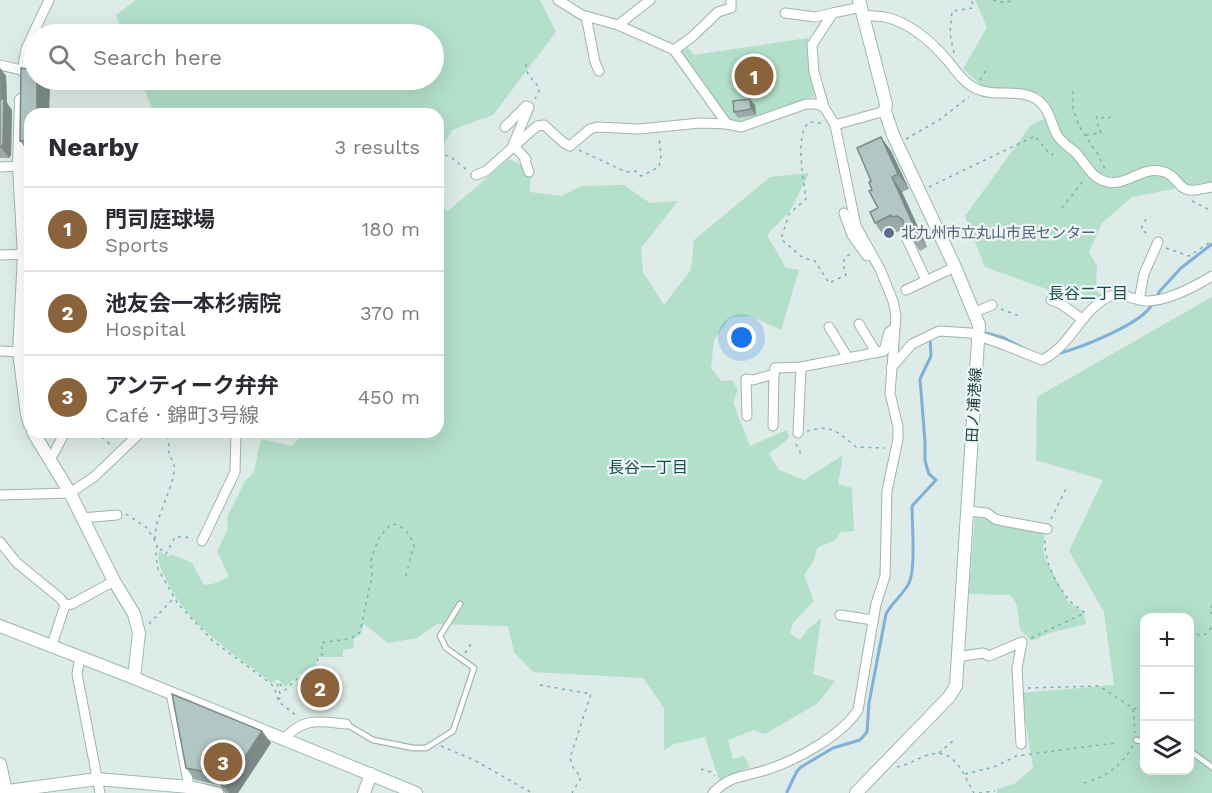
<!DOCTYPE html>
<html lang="en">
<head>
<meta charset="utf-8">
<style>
	:root { --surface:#fff; --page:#f7f7f7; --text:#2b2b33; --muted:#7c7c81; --line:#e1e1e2; --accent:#8a633c }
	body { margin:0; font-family:"Work Sans","Noto Sans JP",sans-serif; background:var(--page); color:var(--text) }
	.controls { position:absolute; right:18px; bottom:18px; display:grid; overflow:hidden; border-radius:12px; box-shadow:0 6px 24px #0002 }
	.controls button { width:54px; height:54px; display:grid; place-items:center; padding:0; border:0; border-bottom:2px solid var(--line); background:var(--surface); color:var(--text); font:30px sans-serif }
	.you { position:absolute; left:742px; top:338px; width:21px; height:21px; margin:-15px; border:4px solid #fff; border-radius:50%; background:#1a73e8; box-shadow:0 0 0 9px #1a73e833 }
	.badge { display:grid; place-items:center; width:39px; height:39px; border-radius:50%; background:var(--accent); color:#fff; font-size:20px; font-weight:700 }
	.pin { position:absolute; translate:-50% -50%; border:3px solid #fff; box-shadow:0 2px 6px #0006 }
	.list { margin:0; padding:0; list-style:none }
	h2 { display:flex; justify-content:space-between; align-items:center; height:78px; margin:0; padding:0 24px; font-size:26px }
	h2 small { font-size:20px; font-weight:400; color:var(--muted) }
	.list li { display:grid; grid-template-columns:39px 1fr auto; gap:18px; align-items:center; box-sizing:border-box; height:84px; padding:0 24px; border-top:2px solid var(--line) }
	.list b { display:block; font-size:22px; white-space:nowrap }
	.list p { margin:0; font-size:20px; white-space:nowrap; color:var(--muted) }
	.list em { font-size:20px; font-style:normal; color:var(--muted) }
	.icon { flex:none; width:33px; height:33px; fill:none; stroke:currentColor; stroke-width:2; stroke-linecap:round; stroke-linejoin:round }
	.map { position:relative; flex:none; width:1212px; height:793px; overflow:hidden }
	.search { position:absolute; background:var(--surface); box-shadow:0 6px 24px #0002; left:24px; top:24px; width:420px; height:66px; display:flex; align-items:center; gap:15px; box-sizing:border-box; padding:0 21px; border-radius:33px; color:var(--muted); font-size:22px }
	.panel { position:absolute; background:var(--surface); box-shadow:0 6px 24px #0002; left:24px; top:108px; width:420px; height:330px; border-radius:18px }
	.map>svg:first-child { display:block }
	.green { fill:#b3dfcb; fill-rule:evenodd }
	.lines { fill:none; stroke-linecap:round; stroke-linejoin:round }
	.stream { stroke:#7fb0d7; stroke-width:3 }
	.lane-casing { stroke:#a0b3b2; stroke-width:7 }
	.street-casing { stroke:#a0b3b2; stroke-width:11 }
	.secondary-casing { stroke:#9bb8b5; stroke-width:14 }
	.path { stroke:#7ab2b0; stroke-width:1.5; stroke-dasharray:3 4.5; stroke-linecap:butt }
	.lane { stroke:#fff; stroke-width:4.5 }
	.street { stroke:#fff; stroke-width:9 }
	.secondary { stroke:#fff; stroke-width:12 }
	.wall { fill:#99aaa8 }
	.shaded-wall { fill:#7d8b88 }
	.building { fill:#b2c6c3; stroke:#7d8b88; stroke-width:1.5 }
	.service-dot { fill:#5c6f8a; stroke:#eef7f5; stroke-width:2 }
	.labels { text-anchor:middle; stroke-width:4.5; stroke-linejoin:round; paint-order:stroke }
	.service-label { font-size:15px; fill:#4e5e75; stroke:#eef7f5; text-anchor:start }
	.street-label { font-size:15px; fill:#1d3b3c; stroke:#eef7f5 }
	.neighbourhood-label { font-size:16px; fill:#184d4f; stroke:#eef7f5 }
</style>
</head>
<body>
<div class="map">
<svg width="1212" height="793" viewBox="0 0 1212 793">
	<rect width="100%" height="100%" fill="#ddebe9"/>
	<g class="green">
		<path d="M136,0H540L556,32L493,115L452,130L438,155V114H154L141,80H434V34H123L116,15Z"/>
		<path d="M975,0H1212V185L1203,183L1132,197L1102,223L1089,252L1097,266L1096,290L1102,296L1091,303L1077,288L1063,295L985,267L965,216L1031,125L1055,114L1040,93L983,87L963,69L987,27Z"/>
		<path d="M808,38L815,96L739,123L728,122L681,53L682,48L686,46L694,55Z"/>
		<path d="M509,159L531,170L530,192L562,196L581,186L624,185L650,203L678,201L641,248L643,272L664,305L691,270L694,240L770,177L809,173L790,211L767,235L786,268L799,270L781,330L750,316L730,318L714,340L711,368L721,381L732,380L738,390L733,403L750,446L787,430L789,438L769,454L779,470L804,480L843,455L838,484L852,488L854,531L840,532L835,540L817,548L814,560L804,575L814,601L793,623L790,634L800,640L808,629L821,619L813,674L835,681L818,703L765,734L754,730L728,740L733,759L744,756L750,767L728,776L720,782L705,737L674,744L664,750V708L643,678L533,672L514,652L508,626L437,624L417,638L388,643L364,624L360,635L353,639L354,648L343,650V657H317L313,675L300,674L285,687L278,679L272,683C232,652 186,625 165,577C161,568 157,561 159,551L169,557L171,554L192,563L204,585L213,584L229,577L217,551L228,529L227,517L245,481L254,472L261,439L292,446L304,432H438V203L448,211Z"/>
		<path d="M1212,297V793H997V789L1014,784L1033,768L1021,693L1114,685L1104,612L1069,551L1103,480L1036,460L1037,397ZM1144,618H1190V770H1144Z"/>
		<path d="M975,514L1045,530L1043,549L1045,558L1068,602L1083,612L1086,624L1053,632L1031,641L1020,629L1017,606L1011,595L969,594Z"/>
	</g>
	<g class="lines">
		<g class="stream">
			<path d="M1157,297L1159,292L1181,268L1212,244"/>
			<path d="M986,333L1004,338L1025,349"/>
			<path d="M1057,354C1080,348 1143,324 1153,303"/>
			<path d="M787,792L797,771L801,767L833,748L860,740L867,732L869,703L886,614C892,602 904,594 909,583C916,569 912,523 912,506L936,480L929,474L925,461V442L920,379L931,356L930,338"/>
		</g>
		<defs>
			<g id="lane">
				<path d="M346,724L373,740L413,748H426L453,731L474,668L446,648L440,636L460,604"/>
				<path d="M1136,740L1144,742"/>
				<path d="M1190,751L1212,767"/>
			</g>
			<g id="street">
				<path d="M558,0L582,15L618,25L674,50L727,124"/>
				<path d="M785,13L815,17L833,13"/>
				<path d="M862,15C870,16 878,16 885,17C911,23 931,41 948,61C956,71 965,84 977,89C996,98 1022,87 1039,101C1049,109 1051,122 1056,133C1060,142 1068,146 1075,152C1086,163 1091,179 1108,182C1126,186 1142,167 1160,171C1176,173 1178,189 1189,190C1196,191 1205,188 1212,187"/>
				<path d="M586,16L595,62L599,71"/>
				<path d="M618,25L650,0"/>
				<path d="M674,50L692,37L718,12L731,8V0"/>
				<path d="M0,65L34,73"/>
				<path d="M22,71L26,49L49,0"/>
				<path d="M835,125L885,111"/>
				<path d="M505,127L526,106L529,107L513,145L526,159L525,161L529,172"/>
				<path d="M0,167L19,166"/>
				<path d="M476,175L486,171L537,126L544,125L564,143L570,146L590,129L597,127L639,129L700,123L727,124L741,127L806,104H817L824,107"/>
				<path d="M844,213L852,235L867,256"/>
				<path d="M906,237L926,280"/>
				<path d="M0,255L30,254"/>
				<path d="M906,290L955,267"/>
				<path d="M1051,300L1061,304L1082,319"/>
				<path d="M1139,300L1144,274L1158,242"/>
				<path d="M980,310L992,305"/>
				<path d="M859,324L876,352"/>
				<path d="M829,327L848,358"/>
				<path d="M0,351L19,352L30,356"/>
				<path d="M891,368L912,344L939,331L970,333L1002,344L1042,360C1070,347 1080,312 1108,297C1120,291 1135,301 1148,301C1170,300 1194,287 1212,276"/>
				<path d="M747,416L746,379L753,380L774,374L775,368L801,367L884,351L889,332L893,329"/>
				<path d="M773,426L774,374"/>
				<path d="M798,433L801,367"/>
				<path d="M49,458L54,453L65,432"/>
				<path d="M0,495L70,493L94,477L141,432"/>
				<path d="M968,511L987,513L995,519L1003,521L1047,529"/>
				<path d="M82,518L117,515"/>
				<path d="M202,541L235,472L236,432"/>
				<path d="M0,542L17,563L60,598L65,605"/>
				<path d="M840,615L873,620"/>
				<path d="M52,645L65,605L72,604L114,581"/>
				<path d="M80,657L77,674L100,793"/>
				<path d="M957,657L983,653L989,656L1022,642L1017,668L1021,744"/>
				<path d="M171,693L190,791"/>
				<path d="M283,740C304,717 317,721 346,724"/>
				<path d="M713,793C730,775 744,777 766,770C797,760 841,736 858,710L876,604L885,576L887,491L898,439V427L890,393L896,316L893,301L880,269L856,226L835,125L824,107L814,72L812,45L833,13L861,7"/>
			</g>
			<g id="secondary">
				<path d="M21,100L19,166L24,255L19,352L27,414L30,425"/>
				<path d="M33,432L70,493L114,581L134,614L139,633L134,678"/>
				<path d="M0,626L134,678L416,793"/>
				<path d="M0,764L6,791"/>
				<path d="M0,792L97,779L189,787L217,793"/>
				<path d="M364,793L371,774"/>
				<path d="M856,793L949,697L956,686L979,325L955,267L893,135L885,111L886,104L859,0"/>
			</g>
		</defs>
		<use href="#lane" class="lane-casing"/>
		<use href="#street" class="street-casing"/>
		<use href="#secondary" class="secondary-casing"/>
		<g class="path">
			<path d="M993,0L1005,3L1013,0"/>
			<path d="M954,53L950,34L952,11L973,8L972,0"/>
			<path d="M526,64C525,74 533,80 539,87V91L535,99"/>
			<path d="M980,80L988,67"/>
			<path d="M1073,91V108L1079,126L1097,153L1106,171"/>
			<path d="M821,123L809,122C794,136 804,180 806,199L789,214L781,239L803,258L815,261L829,283L846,275L843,264L845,257L852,253"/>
			<path d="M1086,135L1101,133L1096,120L1097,116L1108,119L1111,116"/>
			<path d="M906,139L939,120L969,97"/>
			<path d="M579,150L626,172L635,171L641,176L659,167L661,155L659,138"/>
			<path d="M438,156L443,154L452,158L468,171"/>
			<path d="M929,187L1035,136L1048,152L1052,155L1056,149"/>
			<path d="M1192,201L1212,211"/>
			<path d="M1062,208L1084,180"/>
			<path d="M1146,219L1141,229L1150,236"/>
			<path d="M1166,248L1189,256L1212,241"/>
			<path d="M1001,309L1019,316"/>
			<path d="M807,431L821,428L829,429L839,433L856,447L885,448"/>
			<path d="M96,432L113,447"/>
			<path d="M796,444L801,454"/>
			<path d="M126,514L147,528L157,544L156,557L158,569L178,604L213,641L270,683L274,687L279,702L298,717"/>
			<path d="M1051,519L1066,489"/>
			<path d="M155,539L156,526L172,482L175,468L168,450L169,443L165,432"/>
			<path d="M160,549L166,554L175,537H186L193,540"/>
			<path d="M1212,605L1210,610L1212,614"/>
			<path d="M149,624L173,599"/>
			<path d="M1190,632L1196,633L1201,636L1206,634L1212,627"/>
			<path d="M1031,638L1085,613C1080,608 1074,606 1070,601C1056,585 1043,559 1045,538"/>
			<path d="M465,653L473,641"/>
			<path d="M540,685L591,694L570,758L573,767L581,778L572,793"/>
			<path d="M1028,688L1099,686L1133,708L1135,733"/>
			<path d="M278,700L281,697L277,683L278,682L285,690L300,676L315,677L318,657L323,654L321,643L352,638L360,632L372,576L371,561L373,553L380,536L391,524C403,524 411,535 414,546L405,579"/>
			<path d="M1134,709L1144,704"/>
			<path d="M441,746L474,760L532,793"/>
			<path d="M939,753L955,739"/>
			<path d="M897,767C908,765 918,758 928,755C955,746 964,776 974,793"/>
			<path d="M701,769L711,772L715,776"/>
			<path d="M965,774L994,767L1016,756L1115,743"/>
			<path d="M1084,783C1106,777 1121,766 1133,746"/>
			<path d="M979,793L995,791"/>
		</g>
		<use href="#lane" class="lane"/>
		<use href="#street" class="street"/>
		<use href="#secondary" class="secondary"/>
	</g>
	<g class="wall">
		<path d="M0,68L6,76L7,103L12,110L11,155L9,158H0Z"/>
		<path d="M34,80H44L50,88L30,114V155L20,141Z"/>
		<path d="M755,105L756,115L738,118L734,112Z"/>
		<path d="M891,151L909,189L902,192L927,247L920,251L910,236L907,230L902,232L901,230L885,238L875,223L878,208L871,181Z"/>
		<path d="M262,731L271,743L238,793H225L220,785L195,780L186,768Z"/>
	</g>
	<g class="shaded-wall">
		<path d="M0,68L6,76L7,103L12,110L11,155L9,158L1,147Z"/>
		<path d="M37,80H44L50,88L49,114H37Z"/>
		<path d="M750,99L755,105L756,115L751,109Z"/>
		<path d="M881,137L891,151L909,189L898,174Z"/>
		<path d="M892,177L902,192L927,247L917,233Z"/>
		<path d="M262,731L271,743L238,793H229L225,787Z"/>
	</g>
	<g class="building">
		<path d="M21,68L34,70V80H37V114H30V140L20,141Z"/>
		<path d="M0,99H4L3,144L1,147H0Z"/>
		<path d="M750,99L751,109L734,112L733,101Z"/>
		<path d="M881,137L898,174L892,177L917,233L910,236L902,219L897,216L892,217L891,215L875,223L870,212L878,208L869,191L872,190L869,182L871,181L857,148Z"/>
		<path d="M172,694L262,731L225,787L217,781L215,776L211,773L186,768Z"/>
	</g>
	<circle class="service-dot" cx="889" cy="233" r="6"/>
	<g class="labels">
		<g class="service-label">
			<text x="901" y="238">北九州市立丸山市民センター</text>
		</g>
		<g class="street-label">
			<text transform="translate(974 405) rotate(-87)" y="5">田ノ浦港線</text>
		</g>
		<g class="neighbourhood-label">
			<text x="1088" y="299">長谷二丁目</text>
			<text x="648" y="473">長谷一丁目</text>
		</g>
	</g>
</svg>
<div class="controls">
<button>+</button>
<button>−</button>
<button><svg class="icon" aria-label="layers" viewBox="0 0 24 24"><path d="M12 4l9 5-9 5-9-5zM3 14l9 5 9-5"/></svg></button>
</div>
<div class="you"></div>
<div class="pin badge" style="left:754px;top:76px">1</div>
<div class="pin badge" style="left:320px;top:688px">2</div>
<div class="pin badge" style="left:223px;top:762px">3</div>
<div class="search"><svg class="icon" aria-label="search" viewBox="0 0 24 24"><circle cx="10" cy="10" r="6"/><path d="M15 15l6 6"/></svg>Search here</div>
<section class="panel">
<h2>Nearby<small>3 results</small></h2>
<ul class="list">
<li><span class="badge">1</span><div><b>門司庭球場</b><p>Sports</p></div><em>180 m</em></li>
<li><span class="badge">2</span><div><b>池友会一本杉病院</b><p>Hospital</p></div><em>370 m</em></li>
<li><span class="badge">3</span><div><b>アンティーク弁弁</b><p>Café · 錦町3号線</p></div><em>450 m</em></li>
</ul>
</section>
</div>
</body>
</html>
